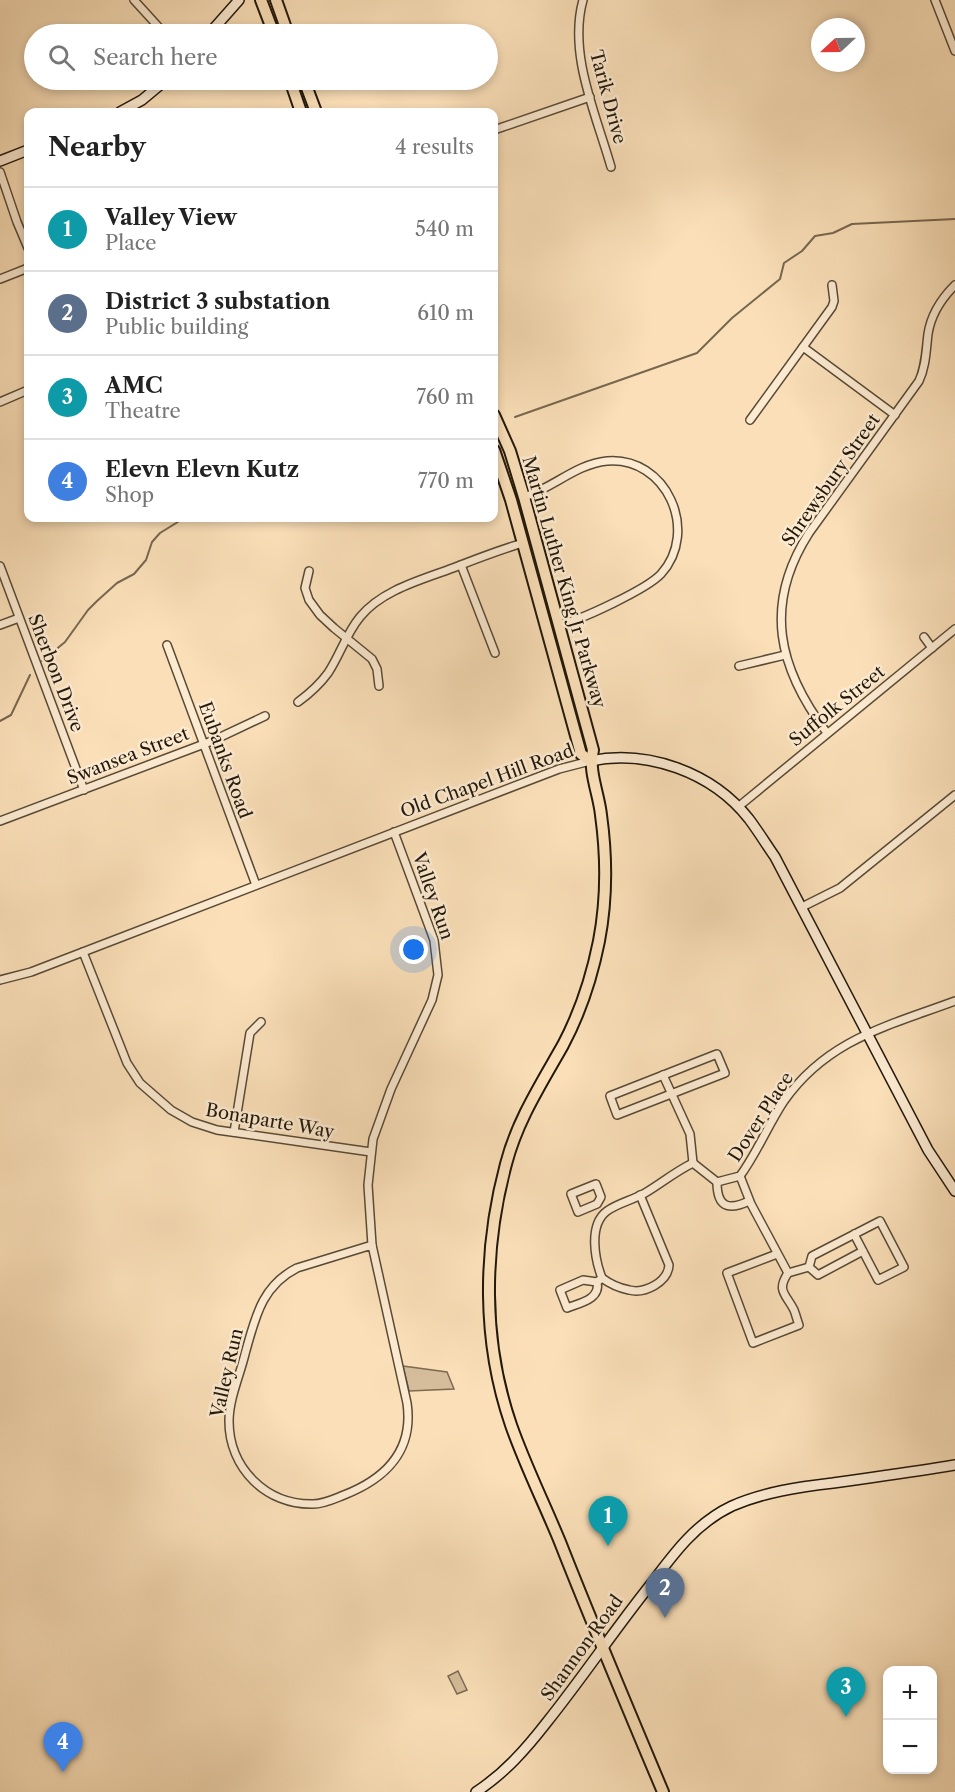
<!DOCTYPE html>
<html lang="en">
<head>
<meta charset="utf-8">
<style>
	:root { --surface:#fff; --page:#f2f2f2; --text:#222; --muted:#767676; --line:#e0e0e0; --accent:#d93025 }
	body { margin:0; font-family:"Libre Caslon Text",serif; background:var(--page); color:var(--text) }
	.controls { position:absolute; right:18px; bottom:18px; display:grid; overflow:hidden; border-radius:12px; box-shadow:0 3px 9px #0003 }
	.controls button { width:54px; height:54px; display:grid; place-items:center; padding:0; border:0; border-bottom:2px solid var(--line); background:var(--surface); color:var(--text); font:30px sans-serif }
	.compass { position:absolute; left:811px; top:18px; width:54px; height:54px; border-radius:50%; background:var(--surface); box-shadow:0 3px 9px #0003; rotate:248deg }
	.you { position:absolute; left:414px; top:950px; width:21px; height:21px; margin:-15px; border:4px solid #fff; border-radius:50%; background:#1a73e8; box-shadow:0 0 0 9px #1a73e833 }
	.badge { display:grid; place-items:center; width:39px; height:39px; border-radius:50%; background:var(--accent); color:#fff; font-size:20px; font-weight:700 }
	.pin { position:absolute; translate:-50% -50px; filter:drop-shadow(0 2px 3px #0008) }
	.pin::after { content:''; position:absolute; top:32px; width:21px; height:18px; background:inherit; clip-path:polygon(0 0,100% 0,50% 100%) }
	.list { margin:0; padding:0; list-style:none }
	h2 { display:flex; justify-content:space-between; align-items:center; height:78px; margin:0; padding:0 24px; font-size:26px }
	h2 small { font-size:20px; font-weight:400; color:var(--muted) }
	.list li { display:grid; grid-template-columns:39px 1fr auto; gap:18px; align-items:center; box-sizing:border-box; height:84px; padding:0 24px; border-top:2px solid var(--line) }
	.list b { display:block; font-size:22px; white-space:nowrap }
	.list p { margin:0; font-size:20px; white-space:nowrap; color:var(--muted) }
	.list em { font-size:20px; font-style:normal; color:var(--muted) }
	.icon { flex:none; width:33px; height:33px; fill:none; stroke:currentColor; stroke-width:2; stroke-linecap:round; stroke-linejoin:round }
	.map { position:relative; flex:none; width:955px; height:1792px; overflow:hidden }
	.search { position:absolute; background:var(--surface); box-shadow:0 3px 9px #0003; left:24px; top:24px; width:474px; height:66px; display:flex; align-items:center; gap:15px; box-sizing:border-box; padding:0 21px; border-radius:33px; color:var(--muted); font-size:22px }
	.panel { position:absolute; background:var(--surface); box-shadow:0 3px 9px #0003; left:24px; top:108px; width:474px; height:414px; border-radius:12px }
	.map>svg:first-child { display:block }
	.green { fill:#d5bd9b; stroke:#7c6a53; stroke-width:1.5 }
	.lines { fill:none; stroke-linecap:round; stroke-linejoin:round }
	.stream { stroke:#78674f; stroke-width:2 }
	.street-casing { stroke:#584a36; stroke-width:10 }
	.secondary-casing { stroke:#22180b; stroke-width:12 }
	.primary-casing { stroke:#22180b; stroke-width:14 }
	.street { stroke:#fcead1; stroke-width:7 }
	.secondary { stroke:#fcead1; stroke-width:9 }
	.primary { stroke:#fadfb8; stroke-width:10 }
	.labels { text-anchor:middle; stroke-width:5; stroke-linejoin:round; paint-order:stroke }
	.street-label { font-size:18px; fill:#22180b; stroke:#fcead1 }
</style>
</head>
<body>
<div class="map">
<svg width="955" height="1792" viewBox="0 0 955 1792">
	<rect width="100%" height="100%" fill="#fadfb8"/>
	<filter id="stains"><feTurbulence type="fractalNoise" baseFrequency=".00333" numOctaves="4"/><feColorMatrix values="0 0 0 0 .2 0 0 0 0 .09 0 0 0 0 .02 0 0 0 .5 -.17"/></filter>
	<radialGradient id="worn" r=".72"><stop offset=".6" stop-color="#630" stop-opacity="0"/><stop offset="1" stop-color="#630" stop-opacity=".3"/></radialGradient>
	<g class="green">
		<path d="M403,1366L447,1372L454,1389L409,1391Z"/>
		<path d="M458,1671L467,1690L457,1694L448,1676Z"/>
	</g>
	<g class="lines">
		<g class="stream">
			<path d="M515,417L697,353L732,318L780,279L784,263L802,251L815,236L833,233L852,224L955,219"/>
			<path d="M42,661L65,642L88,610L97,601L117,583L134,574L146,560L152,542L160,533L181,520L190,518"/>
			<path d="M0,721L11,715L30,675"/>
		</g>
		<defs>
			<g id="street">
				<path d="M134,0L165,34"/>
				<path d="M583,0C568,54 596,114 611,167"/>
				<path d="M935,0L955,51"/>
				<path d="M494,130L590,97"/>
				<path d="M0,172L17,222L28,248"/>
				<path d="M0,279L28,268"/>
				<path d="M803,347L895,415"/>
				<path d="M0,402L28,390"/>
				<path d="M750,420L832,307L834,301L832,285"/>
				<path d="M524,497C553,488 576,464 607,461C666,456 700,531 661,574C647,589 581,620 559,625"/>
				<path d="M461,565L495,653"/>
				<path d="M0,566L84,790"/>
				<path d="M309,571L305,588L309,600L320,615L334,628L372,659L377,669L379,686"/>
				<path d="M0,625L19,618"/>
				<path d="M924,637L932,648"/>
				<path d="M167,645L256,885"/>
				<path d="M739,666L785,655"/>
				<path d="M298,702C309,694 320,684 328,673C340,655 346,634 360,617C382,590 421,580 453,568C476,559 499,550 523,543"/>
				<path d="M827,733C778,668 763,605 809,533L919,381C926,366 926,350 928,334C931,314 941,299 955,285"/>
				<path d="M738,807L955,629"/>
				<path d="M0,821L212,741L265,716"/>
				<path d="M802,907L840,888L955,795"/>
				<path d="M83,952L127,1063L140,1083L171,1110L192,1122L217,1130L371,1152"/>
				<path d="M0,980L31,972L83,952L559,769L590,761"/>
				<path d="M717,1054L725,1073L617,1115L610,1096Z"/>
				<path d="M663,1075L690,1134L693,1163"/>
				<path d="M234,1132L250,1033L261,1022"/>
				<path d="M693,1163L717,1182L740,1176C757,1153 768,1125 784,1101C828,1039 888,1026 955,1001"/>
				<path d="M740,1176L751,1204L788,1273"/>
				<path d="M717,1182C717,1207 728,1211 749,1201"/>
				<path d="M596,1184L601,1197L597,1204L578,1212L571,1194Z"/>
				<path d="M854,1234L878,1280L904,1267L880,1221L812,1256L809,1267L818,1275L863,1251"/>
				<path d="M372,1245L407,1403C414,1451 385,1479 344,1495C334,1499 324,1504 313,1504C266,1505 229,1468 229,1421C229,1399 240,1375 245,1354C255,1319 261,1286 297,1268Z"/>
				<path d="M372,1245L368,1185L373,1139L391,1089L432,1000L438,975L434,940L394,832"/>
				<path d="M777,1254L727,1273L753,1343L799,1325C797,1320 796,1315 794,1310C786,1294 776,1291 788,1273L809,1267"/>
				<path d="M602,1278C610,1284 619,1288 629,1290C645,1294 668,1282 669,1265L640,1195"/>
				<path d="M583,1280L597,1282C601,1299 580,1303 567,1308L560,1290Z"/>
				<path d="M597,1282L602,1278C595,1260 588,1225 607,1211C618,1203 633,1200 645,1193C662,1183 676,1171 693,1163"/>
			</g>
			<g id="secondary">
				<path d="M209,34L239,0"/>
				<path d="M120,112L142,100L166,80"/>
				<path d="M0,161L28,150"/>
				<path d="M590,761C647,749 712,772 749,819C758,831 766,844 775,857L928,1150L955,1191"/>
				<path d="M476,1792C505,1773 526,1749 547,1722C583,1677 615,1629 651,1584C674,1553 696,1523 732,1506C764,1492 799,1487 833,1483C874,1477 915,1472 955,1465"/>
			</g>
			<g id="primary">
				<path d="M261,0L274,34"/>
				<path d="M276,0L288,34"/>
				<path d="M290,80L301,112"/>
				<path d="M304,80L316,112"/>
				<path d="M494,415L510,451L524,497L593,750C588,771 599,794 601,815C607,858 607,899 599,941C592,976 580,1013 563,1045C541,1084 517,1121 506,1164C483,1250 482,1341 511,1425C525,1465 544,1503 560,1542C593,1626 628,1709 663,1792"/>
				<path d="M494,450L511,500L581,754L590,761"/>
			</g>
		</defs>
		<use href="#street" class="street-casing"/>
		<use href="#secondary" class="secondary-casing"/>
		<use href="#primary" class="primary-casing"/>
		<use href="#street" class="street"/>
		<use href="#secondary" class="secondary"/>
		<use href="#primary" class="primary"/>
	</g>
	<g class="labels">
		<g class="street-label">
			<text transform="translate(608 97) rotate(75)" y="6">Tarik Drive</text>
			<text transform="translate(831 480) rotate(-55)" y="6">Shrewsbury Street</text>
			<text transform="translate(564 582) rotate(74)" y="6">Martin Luther King Jr Parkway</text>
			<text transform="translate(56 673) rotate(69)" y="6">Sherbon Drive</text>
			<text transform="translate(837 706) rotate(-39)" y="6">Suffolk Street</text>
			<text transform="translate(128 756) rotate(-21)" y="6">Swansea Street</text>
			<text transform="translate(225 760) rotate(70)" y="6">Eubanks Road</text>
			<text transform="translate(487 781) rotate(-20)" y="6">Old Chapel Hill Road</text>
			<text transform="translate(433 896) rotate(71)" y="6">Valley Run</text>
			<text transform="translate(761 1117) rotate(-57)" y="6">Dover Place</text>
			<text transform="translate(270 1121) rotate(10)" y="6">Bonaparte Way</text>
			<text transform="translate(227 1373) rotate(-77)" y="6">Valley Run</text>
			<text transform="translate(582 1648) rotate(-54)" y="6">Shannon Road</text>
		</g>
	</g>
	<rect width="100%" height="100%" filter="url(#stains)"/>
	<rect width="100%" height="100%" fill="url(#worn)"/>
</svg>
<div class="controls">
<button>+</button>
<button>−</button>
</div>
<svg class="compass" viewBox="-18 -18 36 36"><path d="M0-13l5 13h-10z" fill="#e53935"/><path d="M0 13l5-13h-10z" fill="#767676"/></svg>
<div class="you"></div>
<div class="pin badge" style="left:608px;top:1546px;background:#0f9aa8">1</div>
<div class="pin badge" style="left:665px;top:1618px;background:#5c6f8a">2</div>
<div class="pin badge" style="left:846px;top:1717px;background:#0f9aa8">3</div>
<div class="pin badge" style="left:63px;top:1772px;background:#3f7fe0">4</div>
<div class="search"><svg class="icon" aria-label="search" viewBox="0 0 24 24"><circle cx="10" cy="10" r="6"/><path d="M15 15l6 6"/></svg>Search here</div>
<section class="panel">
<h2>Nearby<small>4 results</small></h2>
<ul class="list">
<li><span class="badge" style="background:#0f9aa8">1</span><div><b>Valley View</b><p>Place</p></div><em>540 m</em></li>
<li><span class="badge" style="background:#5c6f8a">2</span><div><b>District 3 substation</b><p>Public building</p></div><em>610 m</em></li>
<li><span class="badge" style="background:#0f9aa8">3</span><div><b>AMC</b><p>Theatre</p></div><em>760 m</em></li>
<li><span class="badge" style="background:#3f7fe0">4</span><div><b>Elevn Elevn Kutz</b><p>Shop</p></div><em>770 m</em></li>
</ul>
</section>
</div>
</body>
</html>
